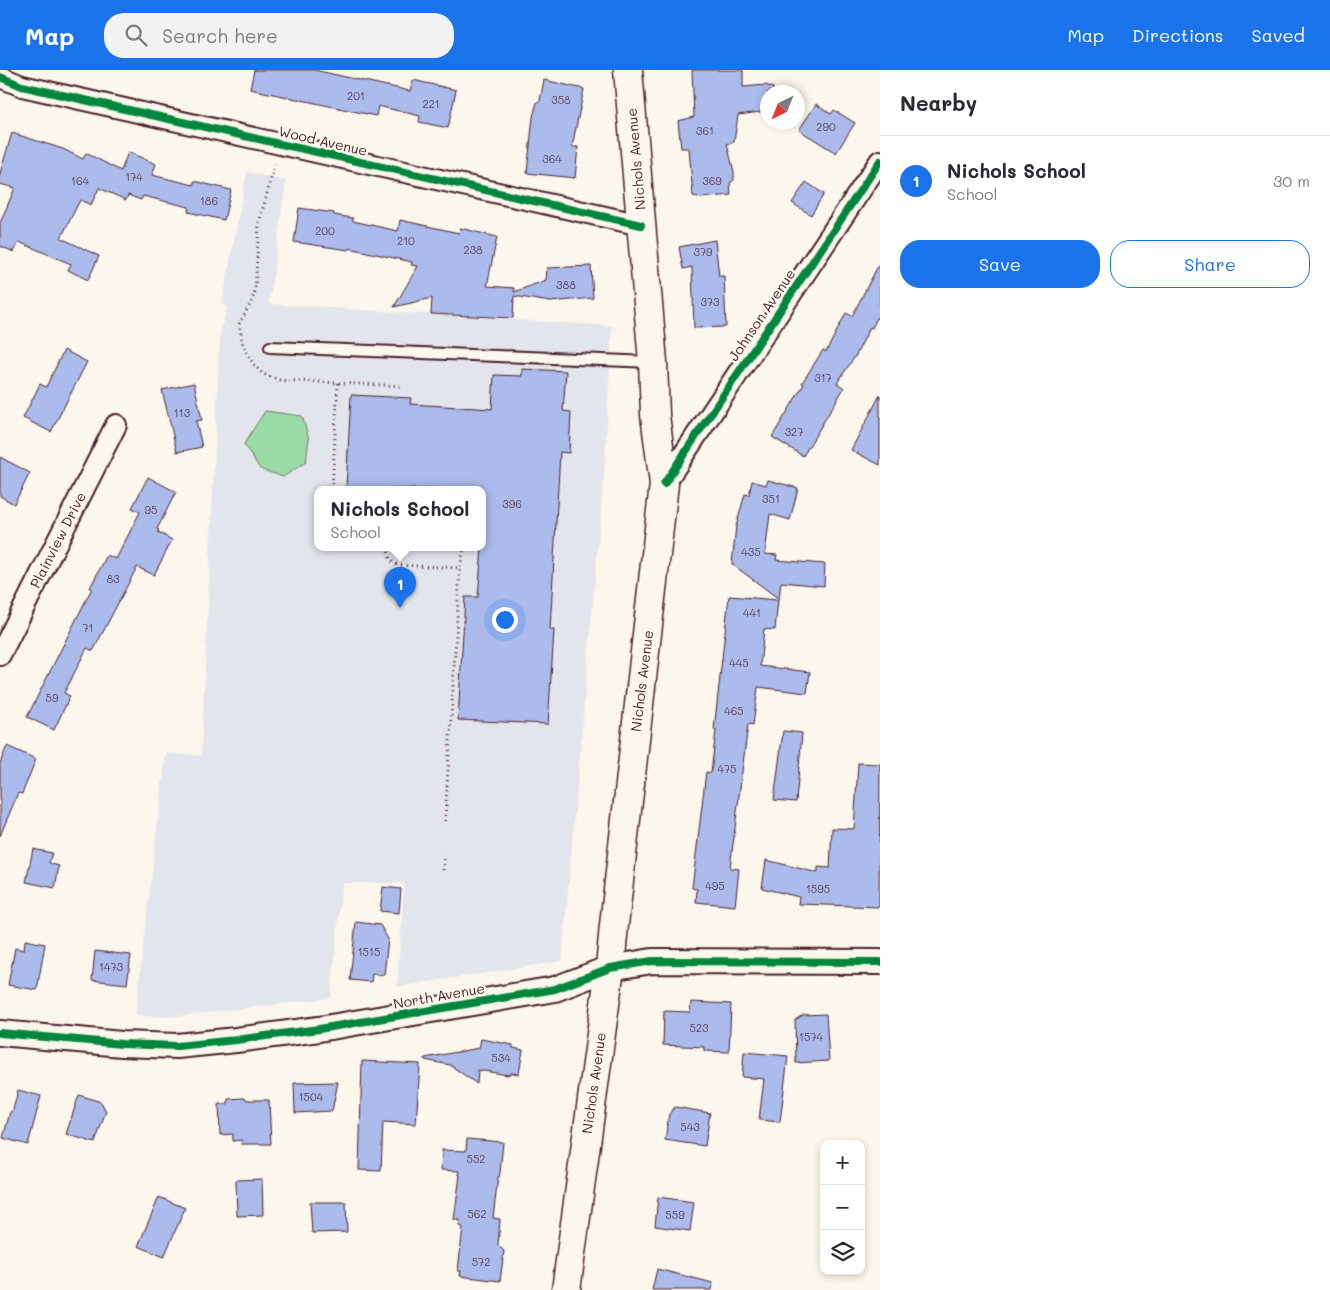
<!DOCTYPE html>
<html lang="en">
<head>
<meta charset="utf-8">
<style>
	:root { --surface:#fff; --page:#f2f2f3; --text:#2b2b33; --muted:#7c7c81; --line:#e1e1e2; --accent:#1a73e8 }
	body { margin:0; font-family:Mali,sans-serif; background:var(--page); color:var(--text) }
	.controls { position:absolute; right:15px; bottom:15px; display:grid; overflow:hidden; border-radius:10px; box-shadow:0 2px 8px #0003 }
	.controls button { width:45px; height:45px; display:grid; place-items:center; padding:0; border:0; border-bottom:1px solid var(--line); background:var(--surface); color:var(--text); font:25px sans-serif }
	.compass { position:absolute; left:760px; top:15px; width:45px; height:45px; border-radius:50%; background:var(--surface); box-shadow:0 2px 8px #0003; rotate:223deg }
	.you { position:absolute; left:504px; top:549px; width:18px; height:18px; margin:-12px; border:4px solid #fff; border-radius:50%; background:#1a73e8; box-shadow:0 0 0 8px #1a73e833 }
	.badge { display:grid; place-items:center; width:32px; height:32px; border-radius:50%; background:var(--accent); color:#fff; font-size:16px; font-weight:700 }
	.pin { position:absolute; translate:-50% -41px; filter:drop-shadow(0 1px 2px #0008) }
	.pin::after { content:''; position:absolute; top:26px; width:18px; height:15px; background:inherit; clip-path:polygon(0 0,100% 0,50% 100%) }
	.popup { position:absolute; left:314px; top:416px; width:172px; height:65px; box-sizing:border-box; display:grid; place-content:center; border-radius:10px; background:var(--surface); filter:drop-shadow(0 1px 4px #0005); font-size:16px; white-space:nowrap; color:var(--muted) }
	.popup b { font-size:19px; color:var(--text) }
	.popup::after { content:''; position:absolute; left:50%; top:100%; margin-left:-10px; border:10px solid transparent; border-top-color:var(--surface) }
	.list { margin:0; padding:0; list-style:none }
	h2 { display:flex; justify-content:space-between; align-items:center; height:65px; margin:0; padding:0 20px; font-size:21px }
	h2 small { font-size:16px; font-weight:400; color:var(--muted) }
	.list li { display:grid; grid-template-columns:32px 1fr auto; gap:15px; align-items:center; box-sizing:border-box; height:90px; padding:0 20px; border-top:1px solid var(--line) }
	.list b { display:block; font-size:19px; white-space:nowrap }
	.list p { margin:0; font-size:16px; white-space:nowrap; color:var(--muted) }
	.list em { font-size:16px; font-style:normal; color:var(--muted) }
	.actions { display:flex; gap:10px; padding:15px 20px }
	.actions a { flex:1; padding:11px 0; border:1px solid var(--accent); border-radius:20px; text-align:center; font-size:18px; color:var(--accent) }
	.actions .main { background:var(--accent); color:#fff }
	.icon { flex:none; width:28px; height:28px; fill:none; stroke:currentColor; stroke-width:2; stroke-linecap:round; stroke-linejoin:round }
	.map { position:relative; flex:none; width:880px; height:1220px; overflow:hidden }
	header { display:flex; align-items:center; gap:30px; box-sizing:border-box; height:70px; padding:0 25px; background:var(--accent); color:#fff }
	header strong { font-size:24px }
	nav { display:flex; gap:28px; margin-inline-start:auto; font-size:18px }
	.search { width:350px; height:45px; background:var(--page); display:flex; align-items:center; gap:12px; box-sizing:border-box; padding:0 18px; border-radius:20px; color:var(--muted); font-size:19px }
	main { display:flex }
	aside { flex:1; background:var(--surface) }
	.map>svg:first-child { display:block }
	.built { fill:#e3e5ec; fill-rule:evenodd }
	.green { fill:#9adba5; stroke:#727d68 }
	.building { fill:#abbbeb; stroke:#4a1f2b }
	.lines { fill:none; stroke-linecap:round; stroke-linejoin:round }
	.service-casing { stroke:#4a1f2b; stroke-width:14 }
	.minor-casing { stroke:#4a1f2b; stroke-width:24 }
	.tertiary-casing { stroke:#4a1f2b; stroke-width:28 }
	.secondary-casing { stroke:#4a1f2b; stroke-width:31 }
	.path { stroke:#4a1f2b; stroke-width:3; stroke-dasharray:1 4; stroke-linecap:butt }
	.service { stroke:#fbf7ec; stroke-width:10 }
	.minor { stroke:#fbf7ec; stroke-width:20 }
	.tertiary { stroke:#fbf7ec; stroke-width:24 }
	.secondary { stroke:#fbf7ec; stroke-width:28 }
	.cycleway-casing { stroke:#fbf7ec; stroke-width:11 }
	.cycleway { stroke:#00873e; stroke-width:8 }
	.labels { text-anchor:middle; stroke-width:5; stroke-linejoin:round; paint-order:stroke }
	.number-label { font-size:11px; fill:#62465b }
	.street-label { font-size:14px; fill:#4a1f2b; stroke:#fbf7ec }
</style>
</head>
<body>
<header>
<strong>Map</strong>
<div class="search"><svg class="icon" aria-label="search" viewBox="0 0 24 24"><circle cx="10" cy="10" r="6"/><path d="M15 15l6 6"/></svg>Search here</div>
<nav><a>Map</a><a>Directions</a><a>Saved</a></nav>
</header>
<main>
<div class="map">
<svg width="880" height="1220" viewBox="0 0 880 1220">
	<rect width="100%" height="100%" fill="#fbf7ec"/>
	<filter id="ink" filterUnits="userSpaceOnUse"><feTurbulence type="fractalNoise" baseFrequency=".02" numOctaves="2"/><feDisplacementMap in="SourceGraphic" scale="10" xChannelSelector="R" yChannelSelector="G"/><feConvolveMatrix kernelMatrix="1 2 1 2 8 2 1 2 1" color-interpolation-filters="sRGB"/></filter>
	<g filter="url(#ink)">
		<path class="built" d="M247,102L286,111L269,234L612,256L605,393L562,891L397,917L404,813H342L331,928L170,947L135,946L166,683L201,686L220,264L227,237L222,234ZM318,419H482V477H318Z"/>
		<path class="green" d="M265,341L302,346L309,369L306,392L283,407L260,399L244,374Z"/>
		<g class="building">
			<path d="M254,0H314L410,21L413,10L456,20L448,58L419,52L420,46L378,36L376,46L250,19Z"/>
			<path d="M692,0H743V17L766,15L773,18L774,22H768V41L738,45L734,72L727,74L734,102V110L730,113L731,125L701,128L693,126L689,78H681L678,51L694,47Z"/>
			<path d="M544,10L584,19L572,77H578L575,108L527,103L533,47L537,32L540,31Z"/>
			<path d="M816,34L831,44L834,40L855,53L836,83L799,60Z"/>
			<path d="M12,63L63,79L83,89L86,83L121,101L128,82L156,94L152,105L194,115V111L231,120L224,150L188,142L189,137L143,126L141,130L128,125L126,130L99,118L91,135L80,130L61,168L99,186L88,210L68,200L71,194L19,172L14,182L0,176V153L15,118L0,114V103Z"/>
			<path d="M806,112L824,124L811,145L792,133Z"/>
			<path d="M299,138L334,143V145L353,148V151L398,161L400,150L459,163L460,158L497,167L487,216L514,218V222L546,210L547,198L591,196L593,228L550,232L514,226L513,248L431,244L432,228L394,237L418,196L411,195L412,192L349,178V180L294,172Z"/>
			<path d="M715,170L719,206H724L726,257L694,258L692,197L683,199L679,177Z"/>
			<path d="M880,192V242L872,258L870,257L856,285L837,313L844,318L803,386L772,367L804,314L802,313L823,280L826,282L846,243L852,246Z"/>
			<path d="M64,280L87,292L51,362L23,348L40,314L46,317Z"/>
			<path d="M522,299L566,301L563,341L571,342L569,383L560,382L550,560H554L548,654L458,650L465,527H478L482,477V419H346L351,325L411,328L410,334L492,339L494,305L522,306Z"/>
			<path d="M194,313L202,350L196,351L202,377L177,382L162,320Z"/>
			<path d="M880,325V395L851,380Z"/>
			<path d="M0,387L30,403L14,434L0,426Z"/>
			<path d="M148,407L176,422L157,459L159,460L158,462L172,470L154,505L137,497L93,581L87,578L64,623L70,626L54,660L27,647L92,518H90L107,485L116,489L140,442L132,438Z"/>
			<path d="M768,410L798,418L790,450L770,444L765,484L777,485L776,490L825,494L824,516L781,512L779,529L732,494L736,456L745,424L749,425L752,411L766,415Z"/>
			<path d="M729,526L778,530L775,560L764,559L760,596L810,602L807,623L758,617L753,655L748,654L730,798L739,799L735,836L696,832L697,819L692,818L706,702L711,703L716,660H714Z"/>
			<path d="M783,661L802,663L796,732L774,730Z"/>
			<path d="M7,676L36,689L22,724L18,723L0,766V693Z"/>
			<path d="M858,693L880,694L879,837L798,834L799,827L762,818L766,790L818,803V797L830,798L832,758L854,759Z"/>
			<path d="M33,779L52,783L49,793L59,796L55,818L26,812Z"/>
			<path d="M383,817L401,819L399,843L380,841Z"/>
			<path d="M356,852L380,855L388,869L384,905L372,904L371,912L350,910Z"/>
			<path d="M25,870L45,874L37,920L8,915L15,878L24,880Z"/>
			<path d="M95,881L131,885L127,914L92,910Z"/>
			<path d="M691,932L731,934L729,982L704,981V977L663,975L664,941L690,942Z"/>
			<path d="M826,944L829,991L796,993L795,950L803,945Z"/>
			<path d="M481,969L513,975V978L523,980L519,1004L511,1003L508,1005L478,1000L477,1014L450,995L425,990V988L479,978Z"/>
			<path d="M744,982L788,986L780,1052L759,1050L764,1009L742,1007Z"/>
			<path d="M362,991L420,994L416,1054L383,1052L381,1101L359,1100Z"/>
			<path d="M338,1012L332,1041L295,1043L294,1013Z"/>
			<path d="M18,1020L41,1026L28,1075L3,1068L10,1042L13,1040Z"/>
			<path d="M79,1025L101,1032L106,1041L95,1073L66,1064Z"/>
			<path d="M244,1028L248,1030H269L271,1074H241L242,1070L233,1071V1064L220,1065L219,1034H228V1029Z"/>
			<path d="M675,1037L710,1043L705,1076L665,1070L669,1044Z"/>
			<path d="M467,1069L503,1072L500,1103L499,1107H498L493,1148L500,1149L498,1175L504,1181L500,1211L460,1206L461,1201H458L463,1157L459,1156L460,1150H454L460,1105L458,1104L459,1101L441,1100L442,1080L466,1081Z"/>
			<path d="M262,1109L263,1145L237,1146L236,1110Z"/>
			<path d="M159,1127L185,1138L164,1187L138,1176Z"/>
			<path d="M658,1127L694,1132L690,1161L655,1156Z"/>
			<path d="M310,1132H346L347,1162L312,1163Z"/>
			<path d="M657,1199L713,1213L712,1220H652Z"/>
		</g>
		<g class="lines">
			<defs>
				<path id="service" d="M270,277L652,292"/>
				<g id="minor">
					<path d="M0,7L22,16L641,155"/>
					<path d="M664,414L880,91"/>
					<path d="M0,585L116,355"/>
				</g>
				<path id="tertiary" d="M0,963L122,974L177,976L236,970L319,959L555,919L610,898L652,891L880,892"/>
				<path id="secondary" d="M566,1220L610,898L614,855L664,414L655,345L653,292L628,0"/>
			</defs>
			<use href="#service" class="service-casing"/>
			<use href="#minor" class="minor-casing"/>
			<use href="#tertiary" class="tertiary-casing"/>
			<use href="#secondary" class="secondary-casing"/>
			<g class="path">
				<path d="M275,94L259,153L255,221L251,233L239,254L243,275L253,294L263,304L271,307L280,310L402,316"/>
				<path d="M332,419L338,313"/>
				<path d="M388,477C388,485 390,492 398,495L460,498"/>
				<path d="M445,751L460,498L464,477"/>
				<path d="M443,800L444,785"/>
			</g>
			<use href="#service" class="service"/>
			<use href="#minor" class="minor"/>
			<use href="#tertiary" class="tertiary"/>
			<use href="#secondary" class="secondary"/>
			<defs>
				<g id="cycleway">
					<path d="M0,7L22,16L641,155"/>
					<path d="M664,414L880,91"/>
					<path d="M0,963L122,974L177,976L236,970L319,959L555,919L610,898L652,891L880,892"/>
				</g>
			</defs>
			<use href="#cycleway" class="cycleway-casing"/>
			<use href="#cycleway" class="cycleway"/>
		</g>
	</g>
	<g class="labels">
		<g class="number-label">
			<text x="356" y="30">201</text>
			<text x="561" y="34">358</text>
			<text x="431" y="38">221</text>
			<text x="826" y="61">290</text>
			<text x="705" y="65">361</text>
			<text x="552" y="93">364</text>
			<text x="134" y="111">174</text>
			<text x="80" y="115">164</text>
			<text x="712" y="115">369</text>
			<text x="209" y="135">186</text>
			<text x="325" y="165">200</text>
			<text x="406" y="175">210</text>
			<text x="473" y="184">238</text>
			<text x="703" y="186">379</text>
			<text x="566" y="219">388</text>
			<text x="710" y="236">373</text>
			<text x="823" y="312">317</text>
			<text x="182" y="347">113</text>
			<text x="794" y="366">327</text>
			<text x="771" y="433">351</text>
			<text x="512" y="438">396</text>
			<text x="151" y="444">95</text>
			<text x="751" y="486">435</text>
			<text x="113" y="513">83</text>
			<text x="752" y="547">441</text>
			<text x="88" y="562">71</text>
			<text x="739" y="597">445</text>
			<text x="52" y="632">59</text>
			<text x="734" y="645">465</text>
			<text x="727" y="703">475</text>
			<text x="715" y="820">495</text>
			<text x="818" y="823">1595</text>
			<text x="369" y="886">1515</text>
			<text x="111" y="901">1473</text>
			<text x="699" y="962">523</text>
			<text x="811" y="971">1574</text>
			<text x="501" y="992">534</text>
			<text x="311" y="1031">1504</text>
			<text x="690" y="1061">543</text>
			<text x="476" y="1093">552</text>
			<text x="477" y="1148">562</text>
			<text x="675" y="1149">559</text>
			<text x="481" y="1196">572</text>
		</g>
		<g class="street-label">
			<text transform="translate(323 71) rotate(13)" y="5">Wood Avenue</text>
			<text transform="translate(636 89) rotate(-95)" y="5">Nichols Avenue</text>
			<text transform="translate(762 245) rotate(-56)" y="5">Johnson Avenue</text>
			<text transform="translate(58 470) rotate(-63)" y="5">Plainview Drive</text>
			<text transform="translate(642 611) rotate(-83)" y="5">Nichols Avenue</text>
			<text transform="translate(439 926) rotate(-10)" y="5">North Avenue</text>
			<text transform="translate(594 1013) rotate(-82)" y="5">Nichols Avenue</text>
		</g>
	</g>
</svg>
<div class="controls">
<button>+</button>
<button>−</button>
<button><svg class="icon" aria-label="layers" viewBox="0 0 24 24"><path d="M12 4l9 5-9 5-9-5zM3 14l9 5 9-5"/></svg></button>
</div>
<svg class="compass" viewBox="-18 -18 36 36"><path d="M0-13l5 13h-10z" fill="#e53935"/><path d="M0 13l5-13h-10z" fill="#7c7c81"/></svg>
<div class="you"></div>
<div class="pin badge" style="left:400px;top:538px">1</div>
<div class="popup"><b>Nichols School</b>School</div>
</div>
<aside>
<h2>Nearby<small></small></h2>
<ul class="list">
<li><span class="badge">1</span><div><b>Nichols School</b><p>School</p></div><em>30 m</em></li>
</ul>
<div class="actions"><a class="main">Save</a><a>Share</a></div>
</aside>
</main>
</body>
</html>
